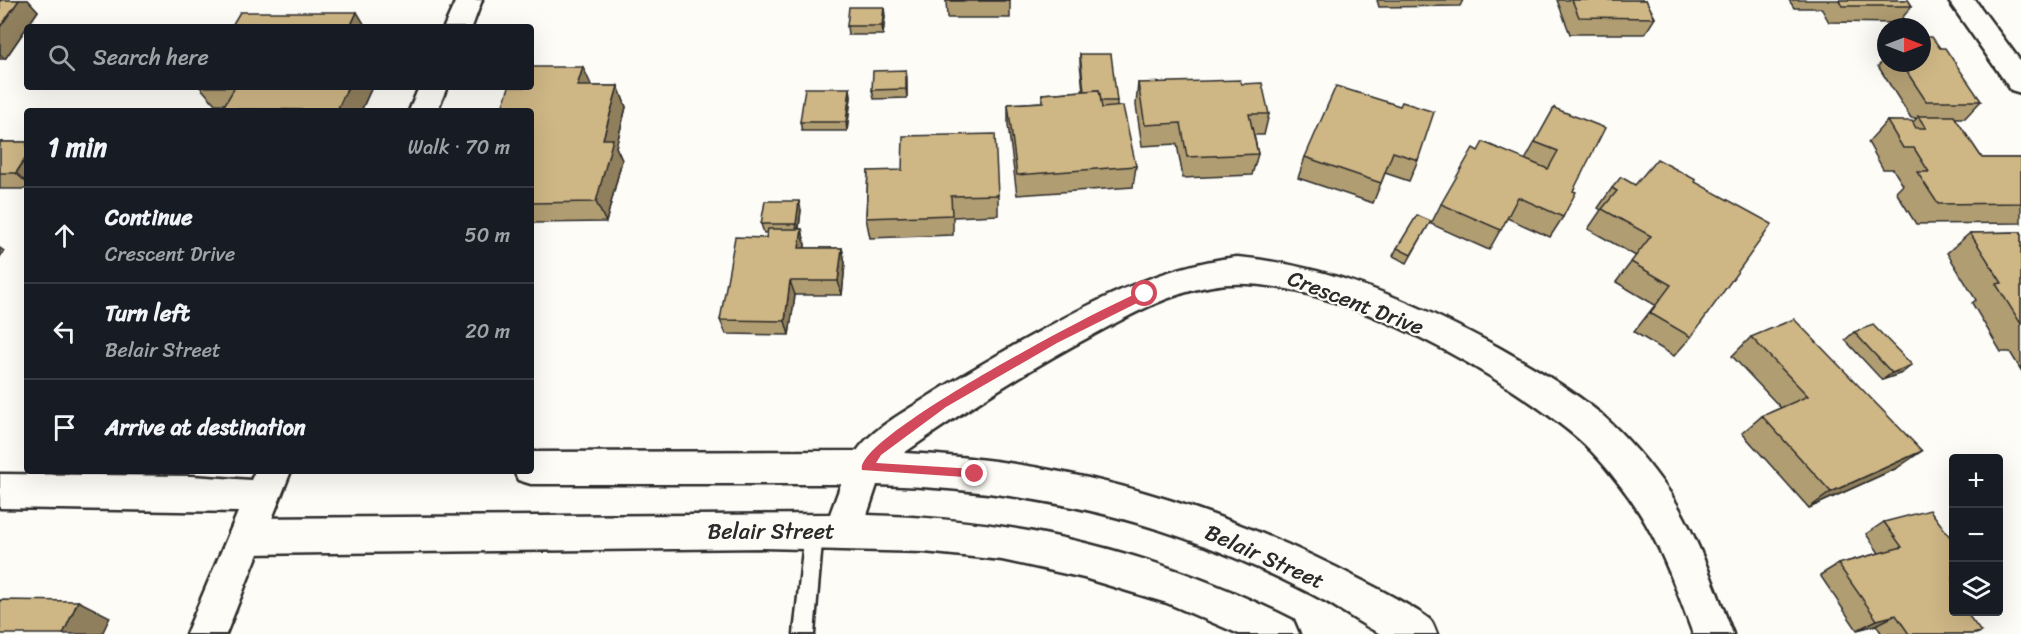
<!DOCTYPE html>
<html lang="en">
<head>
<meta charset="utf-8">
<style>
	:root { --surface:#171b24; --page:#242831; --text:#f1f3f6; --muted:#9ea1a6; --line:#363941 }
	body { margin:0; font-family:Sriracha,sans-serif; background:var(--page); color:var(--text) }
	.controls { position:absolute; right:18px; bottom:18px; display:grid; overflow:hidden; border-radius:6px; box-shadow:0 6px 24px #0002 }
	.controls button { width:54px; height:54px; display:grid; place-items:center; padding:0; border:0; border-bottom:2px solid var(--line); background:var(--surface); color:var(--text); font:30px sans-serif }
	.compass { position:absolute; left:1877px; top:18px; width:54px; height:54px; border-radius:50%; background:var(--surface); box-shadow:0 6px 24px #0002; rotate:90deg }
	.stop { position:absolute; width:18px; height:18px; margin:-14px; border:4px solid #d1495b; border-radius:50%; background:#fff }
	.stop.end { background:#d1495b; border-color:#fff; box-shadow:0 2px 6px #0008 }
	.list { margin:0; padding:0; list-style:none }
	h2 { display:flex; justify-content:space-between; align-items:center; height:78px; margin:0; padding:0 24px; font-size:26px }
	h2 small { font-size:20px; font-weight:400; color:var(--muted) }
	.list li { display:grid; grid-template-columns:39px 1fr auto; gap:18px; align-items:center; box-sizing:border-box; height:96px; padding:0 24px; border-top:2px solid var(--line) }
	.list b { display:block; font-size:22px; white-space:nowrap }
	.list p { margin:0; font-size:20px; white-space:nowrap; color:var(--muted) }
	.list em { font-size:20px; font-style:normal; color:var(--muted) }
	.icon { flex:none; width:33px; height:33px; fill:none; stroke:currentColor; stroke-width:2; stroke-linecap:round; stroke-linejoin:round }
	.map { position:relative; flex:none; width:2021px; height:634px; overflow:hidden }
	.search { position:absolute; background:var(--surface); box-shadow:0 6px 24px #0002; left:24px; top:24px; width:510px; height:66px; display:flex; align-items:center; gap:15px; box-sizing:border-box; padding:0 21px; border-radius:6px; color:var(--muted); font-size:22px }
	.panel { position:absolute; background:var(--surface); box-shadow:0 6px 24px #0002; left:24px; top:108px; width:510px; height:366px; border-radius:6px }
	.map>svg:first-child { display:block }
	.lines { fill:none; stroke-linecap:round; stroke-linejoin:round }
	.lane-casing { stroke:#2b2b2b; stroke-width:5 }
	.street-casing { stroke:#2b2b2b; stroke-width:5 }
	.secondary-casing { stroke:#2b2b2b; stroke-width:5 }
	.lane { fill:#fdfcf7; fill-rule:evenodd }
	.street { fill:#fdfcf7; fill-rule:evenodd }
	.secondary { fill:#fdfcf7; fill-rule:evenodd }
	.wall { fill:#b19d72; stroke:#2b2b2b; stroke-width:1.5 }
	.shaded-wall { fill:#907f5d; stroke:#2b2b2b; stroke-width:1.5 }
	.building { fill:#ceb685; stroke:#2b2b2b; stroke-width:1.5 }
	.route { fill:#d1495b }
	.labels { text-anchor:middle; stroke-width:4.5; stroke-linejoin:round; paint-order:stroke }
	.street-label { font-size:22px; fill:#2b2b2b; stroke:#fdfcf7 }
</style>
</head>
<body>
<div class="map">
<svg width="2021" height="634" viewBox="0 0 2021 634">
	<rect width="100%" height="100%" fill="#fdfcf7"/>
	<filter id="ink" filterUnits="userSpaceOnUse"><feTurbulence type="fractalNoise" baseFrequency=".0167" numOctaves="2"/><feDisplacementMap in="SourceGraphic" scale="12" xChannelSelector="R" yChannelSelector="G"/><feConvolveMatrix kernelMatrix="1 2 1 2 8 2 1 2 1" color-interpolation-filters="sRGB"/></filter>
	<g filter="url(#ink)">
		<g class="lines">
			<defs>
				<path id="lane" d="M814,522L821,525L823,531L814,634H794L805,531L807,525Z"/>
				<g id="street">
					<path d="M1948,0H1975L2021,62V93L2011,90Z"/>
					<path d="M1237,257C1329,265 1417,303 1498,347C1533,367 1570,388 1601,414C1627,437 1650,464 1670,493C1698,536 1714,586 1733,634H1693C1672,577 1655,528 1616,480C1601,460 1584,442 1564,427C1486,365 1314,268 1212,286C1170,293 1130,315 1093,335C1027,370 965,410 904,453C1065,460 1218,505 1361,580C1373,586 1425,613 1431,621C1434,625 1435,630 1437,634C1420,634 1398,634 1382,634C1373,632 1338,608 1327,602C1287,581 1245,561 1203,545C1098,505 988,488 877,485L867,515C1021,519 1155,551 1293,620L1299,634H1239L1167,603L1084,578L1002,560L924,552L763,548L247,554L234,548L228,536L234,524L247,518L830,514L841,484H531L518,480L514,471H531V452L857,451C873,428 905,412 929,396C957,378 986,362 1015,345C1084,306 1157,266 1237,257Z"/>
				</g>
				<g id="secondary">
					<path d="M456,0H482L472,27H444Z"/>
					<path d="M419,87H447L437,111H409Z"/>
					<path d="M255,471H291L226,634H186L238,512L0,508V474L192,476L251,480Z"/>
				</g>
			</defs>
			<use href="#lane" class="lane-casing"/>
			<use href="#street" class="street-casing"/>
			<use href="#secondary" class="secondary-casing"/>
			<use href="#lane" class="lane"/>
			<use href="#street" class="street"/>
			<use href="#secondary" class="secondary"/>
		</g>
		<g class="wall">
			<path d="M0,0H28L38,11L5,59H0Z"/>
			<path d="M946,0H1010V18H947Z"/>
			<path d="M1377,0H1463L1460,6L1379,7Z"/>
			<path d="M1557,0H1646L1655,18L1645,34H1570Z"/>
			<path d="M1789,0H1908L1912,6L1898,23L1829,22L1821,8H1794Z"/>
			<path d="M885,16L883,35H848L847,26Z"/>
			<path d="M1886,43V63H1922L1940,48L1981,101L1965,118H1955L1982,158H2021V223L1916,224L1896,192L1903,185L1893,169H1883L1868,142L1887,121L1913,122L1917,118H1911L1878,66L1882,62L1877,53Z"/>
			<path d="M1080,54L1117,101V106L1136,166L1133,187L1017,195L1008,125V104L1042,102V94L1083,91L1080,63Z"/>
			<path d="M906,70L907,98L874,99L872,90Z"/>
			<path d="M1138,83L1269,114L1264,135H1254L1258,154L1252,175L1183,178L1177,144L1142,146L1136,105Z"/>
			<path d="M592,86H618L626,107L616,147L622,160L606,222L531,223V111Z"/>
			<path d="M200,87H372L361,111H224L222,109L225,104H215Z"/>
			<path d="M850,88L851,97L847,131H802L800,122Z"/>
			<path d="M1400,106L1418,160L1409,181L1385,173L1373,203L1298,178L1305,157Z"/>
			<path d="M1554,108L1573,191L1563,217L1550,237L1507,218L1489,250L1431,224L1441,204L1525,160Z"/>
			<rect x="0" y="142" width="27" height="47"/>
			<path d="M868,171L998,195V215L953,217V235L870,238L866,218Z"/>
			<path d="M1695,182L1691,337L1674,356L1634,332L1655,305L1616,282L1636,256L1588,229L1601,210L1598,208L1612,188L1635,185Z"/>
			<path d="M801,210L799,229H802L805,245V248H842L845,263L842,295H795L789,335L726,334L720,320L766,238L767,233H764L761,224Z"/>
			<path d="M1426,229L1407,263L1393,256L1397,248Z"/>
			<path d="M2021,232V370L2010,352H2001L1972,303L1976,300L1947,253L1970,233Z"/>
			<path d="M1854,332L1902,373L1882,380L1845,340Z"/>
			<path d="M1751,337L1897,468L1809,508L1742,433L1762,416L1781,408L1732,356Z"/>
			<path d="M1884,522L1953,612L1981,632L1976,634H1882L1876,625L1857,630L1820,575L1838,564L1879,553L1866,534Z"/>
		</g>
		<g class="shaded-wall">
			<path d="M19,0H28L38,11L5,59L0,54V27Z"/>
			<path d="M884,7L885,16L883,35L882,26Z"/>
			<path d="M357,12L366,27H350Z"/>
			<path d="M583,67L593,89L577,86Z"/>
			<path d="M906,70L907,78V98L906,89Z"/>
			<path d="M618,86L626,107L616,147L622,160L606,222L596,202L603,139Z"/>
			<path d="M348,87H372L361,111H338L337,110Z"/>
			<path d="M850,88L851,97L847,131L846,122Z"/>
			<path d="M27,156V183L16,173Z"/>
			<path d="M799,201L801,210L798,233L796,224Z"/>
			<path d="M802,229L805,245L803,263L799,248Z"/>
			<path d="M0,248L4,251L0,257Z"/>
			<path d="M842,248L845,263L842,295L838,281Z"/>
			<path d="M790,281L795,295L789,335L785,321Z"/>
			<path d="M1912,365L1902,373L1882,380L1892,373Z"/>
			<path d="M1922,451L1897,468L1809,508L1831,492Z"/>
			<path d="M78,601L110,617L102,634H63Z"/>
			<path d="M1896,615L1876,625L1857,630L1877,620Z"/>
		</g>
		<g class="building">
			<path d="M0,0H19L0,27Z"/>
			<rect x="946" y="0" width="64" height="1"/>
			<path d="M1572,0H1646L1655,18L1579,17Z"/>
			<path d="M1839,0H1908L1912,6H1842Z"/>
			<path d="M849,7H884L882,26H847Z"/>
			<path d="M240,12H357L350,27H231Z"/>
			<path d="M1922,37H1932L1940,48H1945L1981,101H1926L1901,63H1922Z"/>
			<path d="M1080,54H1111L1117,101H1101L1099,90L1084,91Z"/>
			<path d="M531,67H583L577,86H618L603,139H613L596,202L531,203V111H501L509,87H531Z"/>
			<path d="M906,70V89L872,90L873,71Z"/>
			<path d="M1240,80L1242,84L1262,83L1269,114H1249L1258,154L1187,157L1181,123L1145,125L1138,83Z"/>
			<path d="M1336,86L1400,106L1402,102L1434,112L1418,160L1393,152L1381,183L1305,157Z"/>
			<path d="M235,87H348L337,110L222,109Z"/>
			<path d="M805,88H850L846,122H800Z"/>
			<path d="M1099,90L1102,108L1123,106L1136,166L1017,175L1008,104L1043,102L1042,94Z"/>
			<path d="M1554,108L1605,128L1573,191L1576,192L1563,217L1518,197L1501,230L1441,204L1473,148L1478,151L1483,142L1548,169L1558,151L1535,142Z"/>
			<path d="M1918,116H1954L1982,158H2021V203L1938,204L1917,172H1929L1914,148H1903L1887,121H1912L1916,128H1926Z"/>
			<path d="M995,134L998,195L951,196L952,215L866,218L868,171L902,170L903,136Z"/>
			<path d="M0,142H27V156L16,173H0Z"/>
			<path d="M1657,159L1696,180L1695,182L1772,224L1691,337L1650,313L1671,285L1631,262L1651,236L1602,209L1617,191L1612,188L1621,177L1635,185Z"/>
			<path d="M765,201H799L796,224H761Z"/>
			<path d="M1417,215L1431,221L1411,255L1397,248Z"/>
			<path d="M768,229H802L799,248H842L838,281H790L785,321L720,320L735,237L766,238Z"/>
			<path d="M2021,232V324L1996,284L2002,283L1970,233Z"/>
			<path d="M1794,319L1922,451L1831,492L1762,416L1808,396L1751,337Z"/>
			<path d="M1873,325L1912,365L1892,373L1854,332Z"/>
			<path d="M1930,510L1953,541V612H1966L1981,632L1972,634H1909L1896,615L1877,620L1838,564L1902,547L1884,522Z"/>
			<path d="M0,600L78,601L63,634H0Z"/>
		</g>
	</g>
	<path class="route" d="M1145,290L1149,291V297L1057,343L946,407L881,455L876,463L975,469L980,474L979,478L862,470C853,437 1108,304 1145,290Z"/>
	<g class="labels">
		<g class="street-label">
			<text transform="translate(1356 302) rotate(21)" y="8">Crescent Drive</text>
			<text x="771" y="539">Belair Street</text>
			<text transform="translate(1265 556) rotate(24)" y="8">Belair Street</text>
		</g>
	</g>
</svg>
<div class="controls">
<button>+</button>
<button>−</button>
<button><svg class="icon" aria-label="layers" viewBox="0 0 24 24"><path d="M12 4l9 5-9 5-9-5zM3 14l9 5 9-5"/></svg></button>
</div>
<svg class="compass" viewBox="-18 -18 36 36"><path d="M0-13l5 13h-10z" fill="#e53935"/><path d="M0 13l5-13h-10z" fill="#9ea1a6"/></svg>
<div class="stop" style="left:1145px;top:294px"></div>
<div class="stop end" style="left:975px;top:474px"></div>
<div class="search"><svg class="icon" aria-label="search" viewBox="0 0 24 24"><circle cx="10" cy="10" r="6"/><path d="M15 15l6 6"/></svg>Search here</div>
<section class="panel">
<h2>1 min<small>Walk · 70 m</small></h2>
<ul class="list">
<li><svg class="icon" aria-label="ahead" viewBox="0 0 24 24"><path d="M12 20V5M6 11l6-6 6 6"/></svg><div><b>Continue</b><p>Crescent Drive</p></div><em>50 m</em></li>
<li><svg class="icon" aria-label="left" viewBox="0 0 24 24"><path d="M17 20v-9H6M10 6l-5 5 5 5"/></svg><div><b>Turn left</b><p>Belair Street</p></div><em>20 m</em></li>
<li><svg class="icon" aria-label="arrive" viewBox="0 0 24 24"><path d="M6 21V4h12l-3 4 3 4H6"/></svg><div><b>Arrive at destination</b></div></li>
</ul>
</section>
</div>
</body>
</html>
